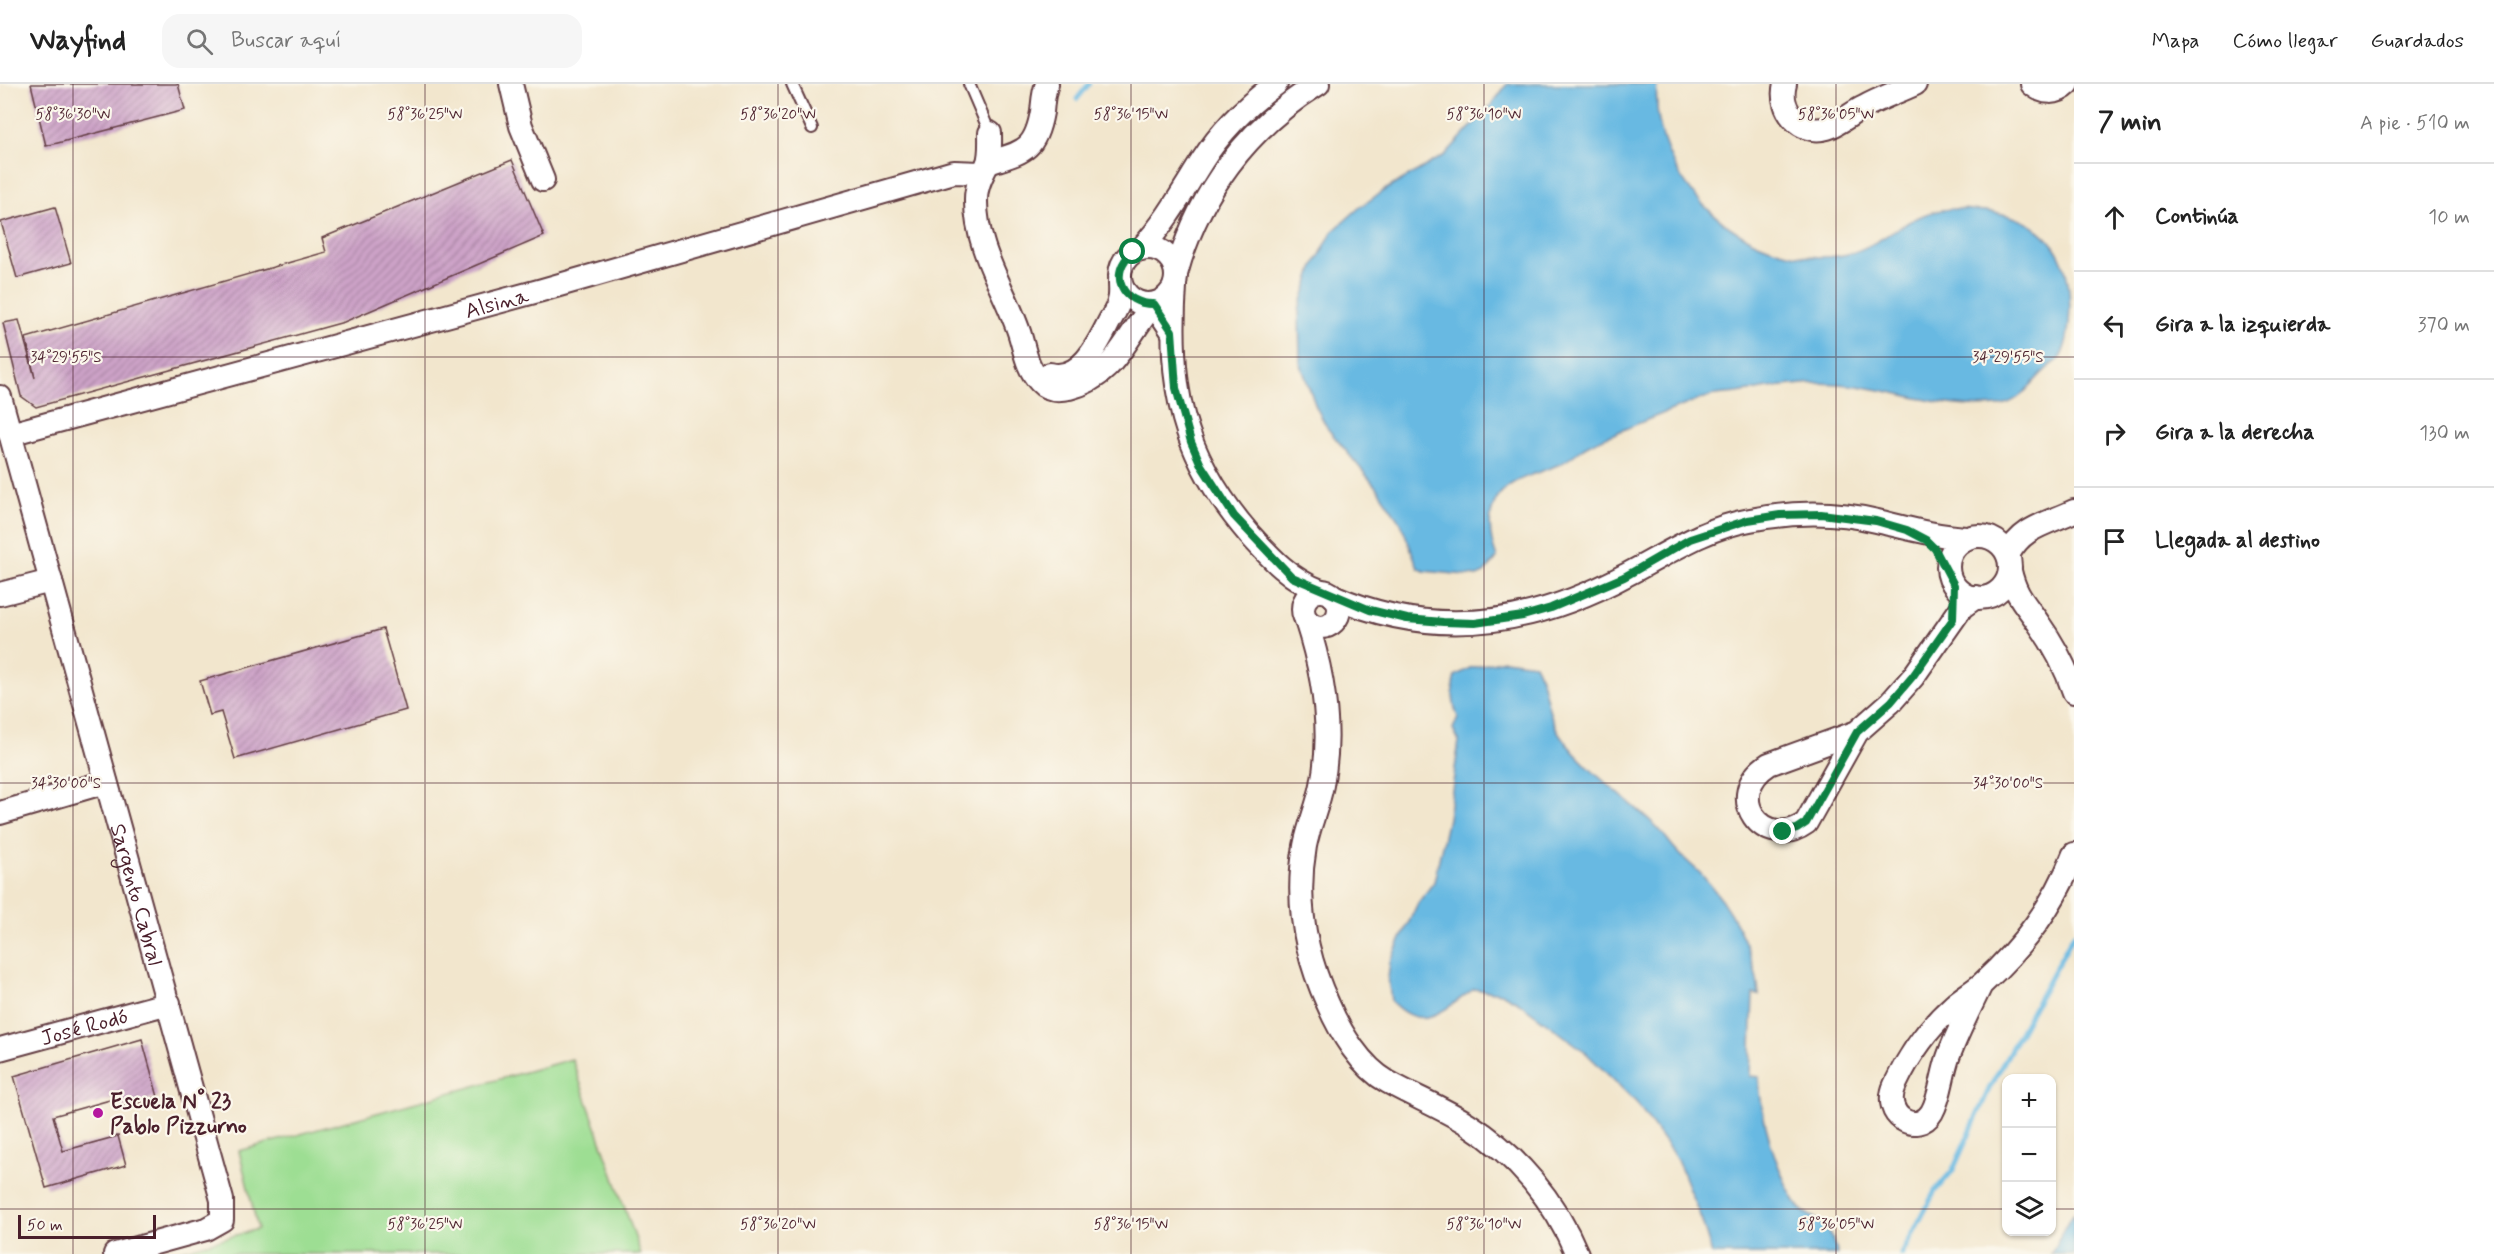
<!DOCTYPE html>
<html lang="es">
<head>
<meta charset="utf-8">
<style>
	:root { --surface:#fff; --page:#f6f6f6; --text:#222; --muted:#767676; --line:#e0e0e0 }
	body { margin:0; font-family:Mynerve,sans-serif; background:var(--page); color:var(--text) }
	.controls { position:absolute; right:18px; bottom:18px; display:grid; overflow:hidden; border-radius:12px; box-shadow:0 2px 4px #0004 }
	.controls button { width:54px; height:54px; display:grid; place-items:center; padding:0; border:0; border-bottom:2px solid var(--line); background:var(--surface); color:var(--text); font:30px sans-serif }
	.scale { position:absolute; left:18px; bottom:15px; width:138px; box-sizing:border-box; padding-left:6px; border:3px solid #4a1f2b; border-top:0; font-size:16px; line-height:21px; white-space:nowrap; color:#4a1f2b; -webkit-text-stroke:4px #fbf7ec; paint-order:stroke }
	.stop { position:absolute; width:18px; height:18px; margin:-14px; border:4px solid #0b8043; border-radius:50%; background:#fff }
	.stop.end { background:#0b8043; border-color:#fff; box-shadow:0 2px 6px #0008 }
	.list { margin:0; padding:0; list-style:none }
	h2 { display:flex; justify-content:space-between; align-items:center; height:78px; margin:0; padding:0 24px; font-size:26px }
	h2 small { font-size:20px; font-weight:400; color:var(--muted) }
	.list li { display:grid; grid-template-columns:39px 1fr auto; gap:18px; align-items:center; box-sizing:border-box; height:108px; padding:0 24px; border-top:2px solid var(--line) }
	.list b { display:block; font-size:22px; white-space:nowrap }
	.list em { font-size:20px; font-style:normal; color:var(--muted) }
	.icon { flex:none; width:33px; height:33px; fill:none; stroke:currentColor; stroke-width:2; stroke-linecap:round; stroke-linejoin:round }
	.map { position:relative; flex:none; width:2074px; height:1170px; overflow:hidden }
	header { display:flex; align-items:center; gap:36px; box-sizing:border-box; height:84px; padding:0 30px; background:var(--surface); border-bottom:2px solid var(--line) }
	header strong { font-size:28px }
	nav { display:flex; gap:33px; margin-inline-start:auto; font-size:21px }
	.search { width:420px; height:54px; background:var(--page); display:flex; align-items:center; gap:15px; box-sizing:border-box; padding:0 21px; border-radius:18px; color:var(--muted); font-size:22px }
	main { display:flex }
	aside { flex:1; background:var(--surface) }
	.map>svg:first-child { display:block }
	.grass { fill:#9dde93; stroke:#747e5f; stroke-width:1.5 }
	.water { fill:#67b9e2; stroke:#586c86; stroke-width:1.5 }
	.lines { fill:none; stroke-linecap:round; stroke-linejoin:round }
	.stream { stroke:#67b9e2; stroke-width:5 }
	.building { fill:url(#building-hatch) }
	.lane-casing { stroke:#633d43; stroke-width:14 }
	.street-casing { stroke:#633d43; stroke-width:26 }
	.lane { stroke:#fff; stroke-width:10 }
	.street { stroke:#fff; stroke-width:22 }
	.route { stroke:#0b8043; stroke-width:8 }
	.ticks { fill:none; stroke:#4a1f2b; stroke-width:1.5; stroke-opacity:0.45 }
	.poi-dot { fill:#b5179e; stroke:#fbf7ec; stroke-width:2 }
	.labels { text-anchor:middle; stroke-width:4.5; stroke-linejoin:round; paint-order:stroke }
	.street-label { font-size:22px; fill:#4a1f2b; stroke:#fbf7ec }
	.poi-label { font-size:22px; font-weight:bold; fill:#4a1f2b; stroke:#fbf7ec; text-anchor:start }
	.ticks-label { font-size:15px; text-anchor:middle; fill:#4a1f2b; stroke:#fbf7ec; stroke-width:4.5; stroke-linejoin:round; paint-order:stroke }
</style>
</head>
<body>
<header>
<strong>Wayfind</strong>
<div class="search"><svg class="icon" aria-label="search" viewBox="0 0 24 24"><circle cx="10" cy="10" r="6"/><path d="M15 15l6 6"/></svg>Buscar aquí</div>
<nav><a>Mapa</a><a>Cómo llegar</a><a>Guardados</a></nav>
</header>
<main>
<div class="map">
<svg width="2074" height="1170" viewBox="0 0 2074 1170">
	<defs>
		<pattern id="building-hatch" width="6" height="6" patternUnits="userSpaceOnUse" patternTransform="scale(1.5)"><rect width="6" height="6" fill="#cda3c8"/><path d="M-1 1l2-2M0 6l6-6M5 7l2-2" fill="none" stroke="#a884a3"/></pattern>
	</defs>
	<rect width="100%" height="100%" fill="#fbf7ec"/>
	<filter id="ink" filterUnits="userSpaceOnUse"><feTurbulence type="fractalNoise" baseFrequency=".0167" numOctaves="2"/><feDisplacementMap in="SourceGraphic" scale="12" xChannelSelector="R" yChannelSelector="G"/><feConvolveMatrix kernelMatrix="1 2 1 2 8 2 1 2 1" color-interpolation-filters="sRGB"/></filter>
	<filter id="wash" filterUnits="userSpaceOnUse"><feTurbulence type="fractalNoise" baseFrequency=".008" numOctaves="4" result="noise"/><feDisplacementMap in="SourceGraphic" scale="24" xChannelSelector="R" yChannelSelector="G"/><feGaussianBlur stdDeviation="1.35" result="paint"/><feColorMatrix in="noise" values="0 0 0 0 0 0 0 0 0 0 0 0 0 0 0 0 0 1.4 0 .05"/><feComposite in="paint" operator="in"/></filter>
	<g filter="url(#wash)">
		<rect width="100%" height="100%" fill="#f2e6cd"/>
		<path class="grass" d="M572,975L641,1170H167L258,1145L239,1067Z"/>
		<g class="water">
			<path d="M1507,0H1657C1649,96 1743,183 1838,172C1875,167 1899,137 1933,128C1946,124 1959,125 1972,126C2020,128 2059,147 2068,198C2071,218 2071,258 2059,275C2054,281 2054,278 2049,283C2031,297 2023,318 1998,322C1950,327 1896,306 1849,301C1812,296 1773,303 1737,309C1729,310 1719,310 1711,312C1682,321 1654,333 1625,345C1612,351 1596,356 1583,364C1576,369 1570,375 1562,379C1546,387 1529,390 1513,399C1485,415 1487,448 1497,474L1484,489L1477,492L1424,487L1418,484L1401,439L1376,403L1328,345L1316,323L1300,278L1299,225L1314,182L1332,148L1359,124L1383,107L1445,71L1493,19Z"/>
			<path d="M1504,576L1535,580C1548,602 1545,630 1561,652C1587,689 1625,712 1657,743C1664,750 1670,760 1677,767C1684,775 1693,782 1700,789C1729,820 1756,869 1759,911L1753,910L1750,992L1759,993C1760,1034 1776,1085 1797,1121C1801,1128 1809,1131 1816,1135C1827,1143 1836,1156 1837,1170H1712L1702,1137L1677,1075L1636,1018L1583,966L1518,918L1501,909L1474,905C1444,925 1423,951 1391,917L1388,894L1390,878L1418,819L1434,798L1448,734L1459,657L1453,645L1458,633C1453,622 1451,604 1455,592L1470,584Z"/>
			<path d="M2074,1128V1170H2051Z"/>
		</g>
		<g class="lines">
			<g class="stream">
				<path d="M1077,15L1089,0"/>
				<path d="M1902,1170L1935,1107L1953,1086L1989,1005L2074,850"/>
			</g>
		</g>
		<g id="blocks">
			<g class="building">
				<path d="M31,0H178L185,26L46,62Z"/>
				<path d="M512,76L544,152L344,238L36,323L21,312L3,239L19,236L35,294L26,254L326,168L322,154Z"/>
				<path d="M55,123L71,179L17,194L1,138Z"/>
				<path d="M383,545L406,626L235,675L221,628L210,631L200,597Z"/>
				<path d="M142,955L158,1013L120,1024L117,1014L53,1032L63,1067L118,1052L126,1081L46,1104L14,992Z"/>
			</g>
		</g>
	</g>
	<g filter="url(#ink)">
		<use href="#blocks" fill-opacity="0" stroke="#633d43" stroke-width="1.5"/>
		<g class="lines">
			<defs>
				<g id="lane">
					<path d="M792,0L812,44"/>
					<path d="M969,0L990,49"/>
				</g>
				<g id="street">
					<path d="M511,0L521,42L543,96"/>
					<path d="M1785,0C1778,25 1800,52 1827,44C1840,40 1851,29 1864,23C1880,14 1898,8 1915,0"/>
					<path d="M2032,0C2043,10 2057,11 2068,0"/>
					<path d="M990,49C990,59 991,72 987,81C982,91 976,102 976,115C975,164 1004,204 1019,248C1025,266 1026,283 1040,298C1047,306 1059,306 1069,304C1116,293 1126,251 1154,220L1172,247"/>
					<path d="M988,79C1022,68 1035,68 1042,28C1043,19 1043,9 1047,0"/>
					<circle cx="1148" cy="192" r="28"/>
					<path d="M1141,165C1166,138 1183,107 1202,77C1221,47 1247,21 1276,0"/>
					<path d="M1176,190C1198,109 1247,44 1318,0"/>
					<path d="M1175,202C1168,304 1181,371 1250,451C1271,474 1291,496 1321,507"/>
					<path d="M1050,290C1080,298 1098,260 1109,238C1112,232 1118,224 1119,217C1121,211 1120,204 1120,198"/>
					<path id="s1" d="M0,313L222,1116V1136L206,1145L115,1170"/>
					<path id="s2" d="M10,350L542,206L954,88L981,89"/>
					<circle cx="1979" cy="483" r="31"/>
					<path d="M2008,471C2022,443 2046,440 2074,427"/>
					<path d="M2010,487C2016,513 2025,519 2039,540C2054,561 2066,584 2074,608"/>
					<circle cx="1321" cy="525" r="18"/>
					<path d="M0,510L51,497"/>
					<path d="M1333,512C1433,556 1532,542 1626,491C1667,470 1704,444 1750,436C1791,428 1836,427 1877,437C1907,444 1935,452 1966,454"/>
					<path d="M1306,536C1323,588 1333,646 1322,701C1318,722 1309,741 1305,762C1295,818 1305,870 1328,920C1340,948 1361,983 1388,998C1415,1013 1443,1024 1468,1040C1517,1071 1555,1117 1577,1170"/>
					<path d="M1857,648L1769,680C1721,711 1764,769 1806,739L1857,648L1891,618L1913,593L1962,523L1976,513"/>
					<path d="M0,729L106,698"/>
					<path d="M1981,901C1970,924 1958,947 1949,971C1942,989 1941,1012 1932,1028C1917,1053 1881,1032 1895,1001C1909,971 1929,943 1954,921C1963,913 1974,907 1983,899C2023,862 2054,822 2074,770"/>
					<path id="s3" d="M0,965L169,919"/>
				</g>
			</defs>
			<use href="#lane" class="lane-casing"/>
			<use href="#street" class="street-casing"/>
			<use href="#lane" class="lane"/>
			<use href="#street" class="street"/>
		</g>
	</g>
	<g class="lines" filter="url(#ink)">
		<path class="route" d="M1133,168C1107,189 1122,221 1154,220L1172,247L1176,304L1191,358L1201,381L1234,432L1292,493L1370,526L1407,535L1443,538L1475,539L1523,532L1551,524L1624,493L1690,455L1748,436L1780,431L1821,430L1876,437L1907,446L1926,456L1935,465L1954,501L1953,535L1913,592L1891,618L1857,648L1806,739L1797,745L1783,748"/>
	</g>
	<path class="ticks" d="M73,0V1170M425,0V1170M778,0V1170M1131,0V1170M1484,0V1170M1836,0V1170M0,273H2074M0,699H2074M0,1125H2006M2052,1125H2074"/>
	<circle class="poi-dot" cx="98" cy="1029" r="6"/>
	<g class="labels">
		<g class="street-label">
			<text dy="8" stroke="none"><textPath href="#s2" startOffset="504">Alsina</textPath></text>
			<text dy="8" stroke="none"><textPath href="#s1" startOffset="516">Sargento Cabral</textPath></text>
			<text dy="8" stroke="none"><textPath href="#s3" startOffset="87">José Rodó</textPath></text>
		</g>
		<g class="poi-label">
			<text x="110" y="1024">Escuela N° 23<tspan x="110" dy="25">Pablo Pizzurno</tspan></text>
		</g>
	</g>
	<g class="ticks-label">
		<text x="73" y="35">58°36'30"W</text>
		<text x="425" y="35">58°36'25"W</text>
		<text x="778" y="35">58°36'20"W</text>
		<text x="1131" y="35">58°36'15"W</text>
		<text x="1484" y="35">58°36'10"W</text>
		<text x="1836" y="35">58°36'05"W</text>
		<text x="66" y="278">34°29'55"S</text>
		<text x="2008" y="278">34°29'55"S</text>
		<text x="66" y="704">34°30'00"S</text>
		<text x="2008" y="704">34°30'00"S</text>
		<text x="425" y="1145">58°36'25"W</text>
		<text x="778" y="1145">58°36'20"W</text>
		<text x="1131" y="1145">58°36'15"W</text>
		<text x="1484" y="1145">58°36'10"W</text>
		<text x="1836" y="1145">58°36'05"W</text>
	</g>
</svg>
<div class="controls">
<button>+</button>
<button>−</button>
<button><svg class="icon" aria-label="layers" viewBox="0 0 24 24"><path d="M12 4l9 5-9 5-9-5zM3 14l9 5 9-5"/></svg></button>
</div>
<div class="scale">50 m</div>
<div class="stop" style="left:1133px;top:168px"></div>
<div class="stop end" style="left:1783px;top:748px"></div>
</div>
<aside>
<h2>7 min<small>A pie · 510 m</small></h2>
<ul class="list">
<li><svg class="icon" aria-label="ahead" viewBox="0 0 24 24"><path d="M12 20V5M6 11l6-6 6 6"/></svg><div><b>Continúa</b></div><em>10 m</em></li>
<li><svg class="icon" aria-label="left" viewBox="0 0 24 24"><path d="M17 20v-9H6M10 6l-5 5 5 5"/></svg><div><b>Gira a la izquierda</b></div><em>370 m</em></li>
<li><svg class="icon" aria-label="right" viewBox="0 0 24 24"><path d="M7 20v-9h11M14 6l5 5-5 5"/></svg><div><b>Gira a la derecha</b></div><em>130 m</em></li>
<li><svg class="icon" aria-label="arrive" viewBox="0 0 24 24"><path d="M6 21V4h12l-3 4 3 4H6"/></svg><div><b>Llegada al destino</b></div></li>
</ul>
</aside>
</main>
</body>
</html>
